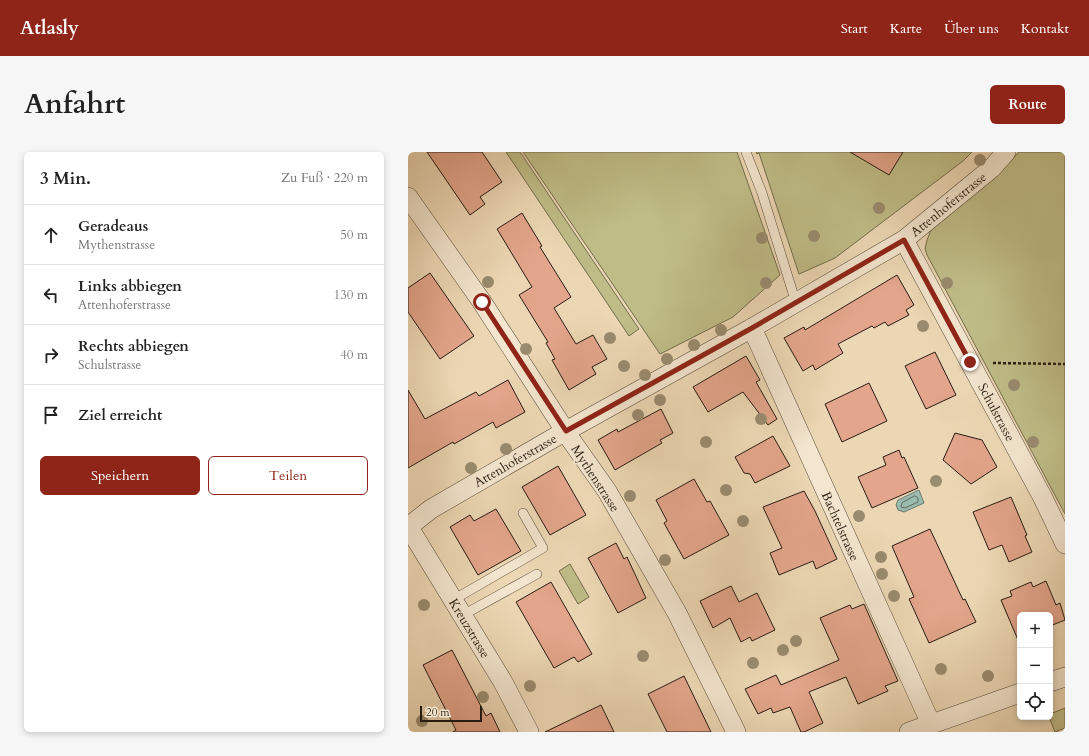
<!DOCTYPE html>
<html lang="de">
<head>
<meta charset="utf-8">
<style>
	:root { --surface:#fff; --page:#f6f6f6; --text:#222; --muted:#767676; --line:#e0e0e0; --accent:#8f2418 }
	body { margin:0; font-family:Cardo,serif; background:var(--page); color:var(--text) }
	.controls { position:absolute; right:12px; bottom:12px; display:grid; overflow:hidden; border-radius:6px; box-shadow:0 2px 6px #0003 }
	.controls button { width:36px; height:36px; display:grid; place-items:center; padding:0; border:0; border-bottom:1px solid var(--line); background:var(--surface); color:var(--text); font:20px sans-serif }
	.scale { position:absolute; left:12px; bottom:10px; width:62px; box-sizing:border-box; padding-left:4px; border:2px solid #271d11; border-top:0; font-size:11px; line-height:14px; white-space:nowrap; color:#271d11; -webkit-text-stroke:3px #f3e5ce; paint-order:stroke }
	.stop { position:absolute; width:12px; height:12px; margin:-9px; border:3px solid #8f2418; border-radius:50%; background:#fff }
	.stop.end { background:#8f2418; border-color:#fff; box-shadow:0 1px 4px #0008 }
	.list { margin:0; padding:0; list-style:none }
	h2 { display:flex; justify-content:space-between; align-items:center; height:52px; margin:0; padding:0 16px; font-size:17px }
	h2 small { font-size:13px; font-weight:400; color:var(--muted) }
	.list li { display:grid; grid-template-columns:26px 1fr auto; gap:12px; align-items:center; box-sizing:border-box; height:60px; padding:0 16px; border-top:1px solid var(--line) }
	.list b { display:block; font-size:15px; white-space:nowrap }
	.list p { margin:0; font-size:13px; white-space:nowrap; color:var(--muted) }
	.list em { font-size:13px; font-style:normal; color:var(--muted) }
	.actions { display:flex; gap:8px; padding:12px 16px }
	.actions a { flex:1; padding:9px 0; border:1px solid var(--accent); border-radius:6px; text-align:center; font-size:14px; color:var(--accent) }
	.actions .main { background:var(--accent); color:#fff }
	.icon { flex:none; width:22px; height:22px; fill:none; stroke:currentColor; stroke-width:2; stroke-linecap:round; stroke-linejoin:round }
	.map { position:relative; flex:none; width:657px; height:580px; overflow:hidden; border-radius:6px }
	header { display:flex; align-items:center; gap:24px; box-sizing:border-box; height:56px; padding:0 20px; background:var(--accent); color:#fff }
	header strong { font-size:19px }
	nav { display:flex; gap:22px; margin-inline-start:auto; font-size:14px }
	.intro { display:flex; align-items:center; justify-content:space-between; box-sizing:border-box; height:96px; padding:0 24px }
	h1 { margin:0; font-size:28px }
	.button { padding:10px 18px; border-radius:6px; background:var(--accent); color:#fff; font-size:14px; font-weight:700 }
	main { display:flex; gap:24px; padding:0 24px }
	aside { flex:1; background:var(--surface); border-radius:6px; box-shadow:0 2px 6px #0003 }
	.map>svg:first-child { display:block }
	.green { fill:#bfbc87; stroke:#736c4c }
	.water { fill:#99baad; stroke:#6b7b6f }
	.lines { fill:none; stroke-linecap:round; stroke-linejoin:round }
	.shore { stroke:#606c5f; stroke-width:1 }
	.building { fill:#e3a58b; stroke:#271d11 }
	.lane-casing { stroke:#584c3a; stroke-width:10 }
	.street-casing { stroke:#584c3a; stroke-width:20 }
	.path { stroke:#271d11; stroke-width:2.5; stroke-dasharray:3 2; stroke-linecap:butt }
	.lane { stroke:#f3e5ce; stroke-width:9 }
	.street { stroke:#f3e5ce; stroke-width:19 }
	.tree { fill:#998b6e }
	.route { stroke:#8f2418; stroke-width:5 }
	.labels { text-anchor:middle; stroke-width:4; stroke-linejoin:round; paint-order:stroke }
	.street-label { font-size:13px; fill:#271d11; stroke:#f3e5ce }
</style>
</head>
<body>
<header>
<strong>Atlasly</strong>
<nav><a>Start</a><a>Karte</a><a>Über uns</a><a>Kontakt</a></nav>
</header>
<div class="intro"><h1>Anfahrt</h1><a class="button">Route</a></div>
<main>
<aside>
<h2>3 Min.<small>Zu Fuß · 220 m</small></h2>
<ul class="list">
<li><svg class="icon" aria-label="ahead" viewBox="0 0 24 24"><path d="M12 20V5M6 11l6-6 6 6"/></svg><div><b>Geradeaus</b><p>Mythenstrasse</p></div><em>50 m</em></li>
<li><svg class="icon" aria-label="left" viewBox="0 0 24 24"><path d="M17 20v-9H6M10 6l-5 5 5 5"/></svg><div><b>Links abbiegen</b><p>Attenhoferstrasse</p></div><em>130 m</em></li>
<li><svg class="icon" aria-label="right" viewBox="0 0 24 24"><path d="M7 20v-9h11M14 6l5 5-5 5"/></svg><div><b>Rechts abbiegen</b><p>Schulstrasse</p></div><em>40 m</em></li>
<li><svg class="icon" aria-label="arrive" viewBox="0 0 24 24"><path d="M6 21V4h12l-3 4 3 4H6"/></svg><div><b>Ziel erreicht</b></div></li>
</ul>
<div class="actions"><a class="main">Speichern</a><a>Teilen</a></div>
</aside>
<div class="map">
<svg width="657" height="580" viewBox="0 0 657 580">
	<rect width="100%" height="100%" fill="#ecd7b4"/>
	<filter id="stains"><feTurbulence type="fractalNoise" baseFrequency=".005" numOctaves="4"/><feColorMatrix values="0 0 0 0 .2 0 0 0 0 .09 0 0 0 0 .02 0 0 0 .5 -.17"/></filter>
	<radialGradient id="worn" r=".72"><stop offset=".6" stop-color="#630" stop-opacity="0"/><stop offset="1" stop-color="#630" stop-opacity=".3"/></radialGradient>
	<g class="green">
		<path d="M98,0H112L231,177L221,184Z"/>
		<path d="M115,0H329L372,123L325,165L252,202Z"/>
		<path d="M348,0H564L555,9L427,106L391,122L351,1L349,2Z"/>
		<path d="M611,0H657V362L519,103L517,97L519,88L523,78L591,21Z"/>
		<path d="M162,412L181,445L170,452L151,419Z"/>
		<path d="M657,556V576L647,580L641,565L642,562Z"/>
	</g>
	<path class="water" d="M511,338L516,351L496,360L490,358L488,353L490,348Z"/>
	<g class="lines">
		<path class="shore" d="M507,344L510,346V350L497,356L493,355L494,351Z"/>
	</g>
	<g class="building">
		<path d="M19,0H74L94,30L72,45L77,52L62,63Z"/>
		<path d="M442,0H495L481,23Z"/>
		<path d="M114,61L134,94L132,95L163,145L146,156L168,192L185,183L199,207L184,215L188,222L161,238L144,208L147,207L138,191L140,190L111,143L124,135L89,77Z"/>
		<path d="M22,121L66,184L32,207L0,160V136Z"/>
		<path d="M489,123L506,153L498,158L501,163L480,174L477,170L466,176L464,174L430,192L435,201L407,218L405,213L395,219L376,186L396,175L397,178Z"/>
		<path d="M527,200L548,243L518,257L497,214Z"/>
		<path d="M338,204L352,228L348,230L369,267L360,273L335,240L300,260L285,235Z"/>
		<path d="M100,228L117,260L88,276L85,270L46,292L45,290L0,316V238L17,267L68,240L71,244Z"/>
		<path d="M461,231L479,269L434,290L417,252Z"/>
		<path d="M253,257L265,281L252,288L254,291L207,318L190,288L209,277L210,280Z"/>
		<path d="M547,281L574,288L589,315L563,332L535,308Z"/>
		<path d="M365,284L382,314L347,331L342,322L336,321L327,305Z"/>
		<path d="M491,298L494,306L496,305L510,336L464,356L450,325L478,313L475,305Z"/>
		<path d="M150,314L178,363L142,383L114,335Z"/>
		<path d="M286,327L299,350L302,349L321,383L276,407L256,371L259,369L248,348Z"/>
		<path d="M396,339L407,359L429,407L408,417L405,409L371,423L362,401L374,396L355,355Z"/>
		<path d="M603,345L619,383L617,384L624,400L601,410L594,393L581,398L565,360Z"/>
		<path d="M88,357L113,399L70,423L42,375L62,363L66,369Z"/>
		<path d="M522,377L555,448L557,447L568,470L521,491L501,447L506,445L484,394Z"/>
		<path d="M208,391L216,407L219,405L238,446L210,461L180,406Z"/>
		<path d="M638,429L648,453L652,451L657,468L642,474V463H612V487L610,488L593,448L604,444L602,439L623,430L625,435Z"/>
		<path d="M143,430L184,502L170,510L166,505L146,516L108,450Z"/>
		<path d="M323,434L331,450L349,441L367,478L344,489L342,485L333,490L322,466L305,476L292,449Z"/>
		<path d="M456,452L490,529L477,534L480,539L450,552L438,525L401,540L415,571L396,580H393L382,555L365,561L363,556L350,562L337,537L368,523L373,533L431,508L412,466L442,453L444,457Z"/>
		<path d="M44,498L78,564L83,561L92,580H45L48,578L15,513Z"/>
		<path d="M276,524L303,580H259L240,542Z"/>
		<path d="M193,553L206,580H137Z"/>
	</g>
	<g class="lines">
		<defs>
			<g id="lane">
				<path d="M338,0L354,41L388,151"/>
				<path d="M45,448L135,396L115,361"/>
				<path d="M55,463L129,422"/>
			</g>
			<g id="street">
				<path d="M0,45L74,150L163,288L199,339L269,461L328,580"/>
				<path d="M496,88L635,346L657,392"/>
				<path d="M344,176L523,572"/>
				<path d="M0,374L95,530L121,580"/>
				<path d="M0,375L23,357L149,284L344,176L496,88L584,16L598,0"/>
				<path d="M642,530L657,525"/>
				<path d="M501,580L612,541"/>
			</g>
		</defs>
		<use href="#lane" class="lane-casing"/>
		<use href="#street" class="street-casing"/>
		<path class="path" d="M585,211L657,212"/>
		<use href="#lane" class="lane"/>
		<use href="#street" class="street"/>
	</g>
	<g class="tree">
		<circle cx="572" cy="8" r="6"/>
		<circle cx="471" cy="56" r="6"/>
		<circle cx="406" cy="84" r="6"/>
		<circle cx="354" cy="86" r="6"/>
		<circle cx="80" cy="130" r="6"/>
		<circle cx="358" cy="131" r="6"/>
		<circle cx="539" cy="131" r="6"/>
		<circle cx="515" cy="174" r="6"/>
		<circle cx="313" cy="178" r="6"/>
		<circle cx="202" cy="186" r="6"/>
		<circle cx="286" cy="193" r="6"/>
		<circle cx="118" cy="197" r="6"/>
		<circle cx="259" cy="207" r="6"/>
		<circle cx="216" cy="214" r="6"/>
		<circle cx="237" cy="223" r="6"/>
		<circle cx="606" cy="233" r="6"/>
		<circle cx="252" cy="248" r="6"/>
		<circle cx="230" cy="263" r="6"/>
		<circle cx="353" cy="267" r="6"/>
		<circle cx="298" cy="290" r="6"/>
		<circle cx="625" cy="290" r="6"/>
		<circle cx="98" cy="297" r="6"/>
		<circle cx="63" cy="316" r="6"/>
		<circle cx="528" cy="329" r="6"/>
		<circle cx="318" cy="338" r="6"/>
		<circle cx="222" cy="344" r="6"/>
		<circle cx="451" cy="364" r="6"/>
		<circle cx="335" cy="369" r="6"/>
		<circle cx="473" cy="405" r="6"/>
		<circle cx="257" cy="408" r="6"/>
		<circle cx="474" cy="422" r="6"/>
		<circle cx="486" cy="444" r="6"/>
		<circle cx="16" cy="453" r="6"/>
		<circle cx="388" cy="489" r="6"/>
		<circle cx="375" cy="498" r="6"/>
		<circle cx="235" cy="504" r="6"/>
		<circle cx="345" cy="511" r="6"/>
		<circle cx="533" cy="517" r="6"/>
		<circle cx="580" cy="524" r="6"/>
		<circle cx="122" cy="534" r="6"/>
		<circle cx="75" cy="545" r="6"/>
		<circle cx="14" cy="569" r="6"/>
	</g>
	<g class="lines">
		<path class="route" d="M74,150L158,279L344,176L496,88L562,210"/>
	</g>
	<g class="labels">
		<g class="street-label">
			<text transform="translate(540 52) rotate(-39)" y="5">Attenhoferstrasse</text>
			<text transform="translate(589 260) rotate(62)" y="5">Schulstrasse</text>
			<text transform="translate(107 308) rotate(-30)" y="5">Attenhoferstrasse</text>
			<text transform="translate(188 326) rotate(57)" y="5">Mythenstrasse</text>
			<text transform="translate(433 374) rotate(66)" y="5">Bachtelstrasse</text>
			<text transform="translate(62 476) rotate(59)" y="5">Kreuzstrasse</text>
		</g>
	</g>
	<rect width="100%" height="100%" filter="url(#stains)"/>
	<rect width="100%" height="100%" fill="url(#worn)"/>
</svg>
<div class="controls">
<button>+</button>
<button>−</button>
<button><svg class="icon" aria-label="locate" viewBox="0 0 24 24"><circle cx="12" cy="12" r="6"/><path d="M12 2v4M12 18v4M2 12h4M18 12h4"/></svg></button>
</div>
<div class="scale">20 m</div>
<div class="stop" style="left:74px;top:150px"></div>
<div class="stop end" style="left:562px;top:210px"></div>
</div>
</main>
</body>
</html>
